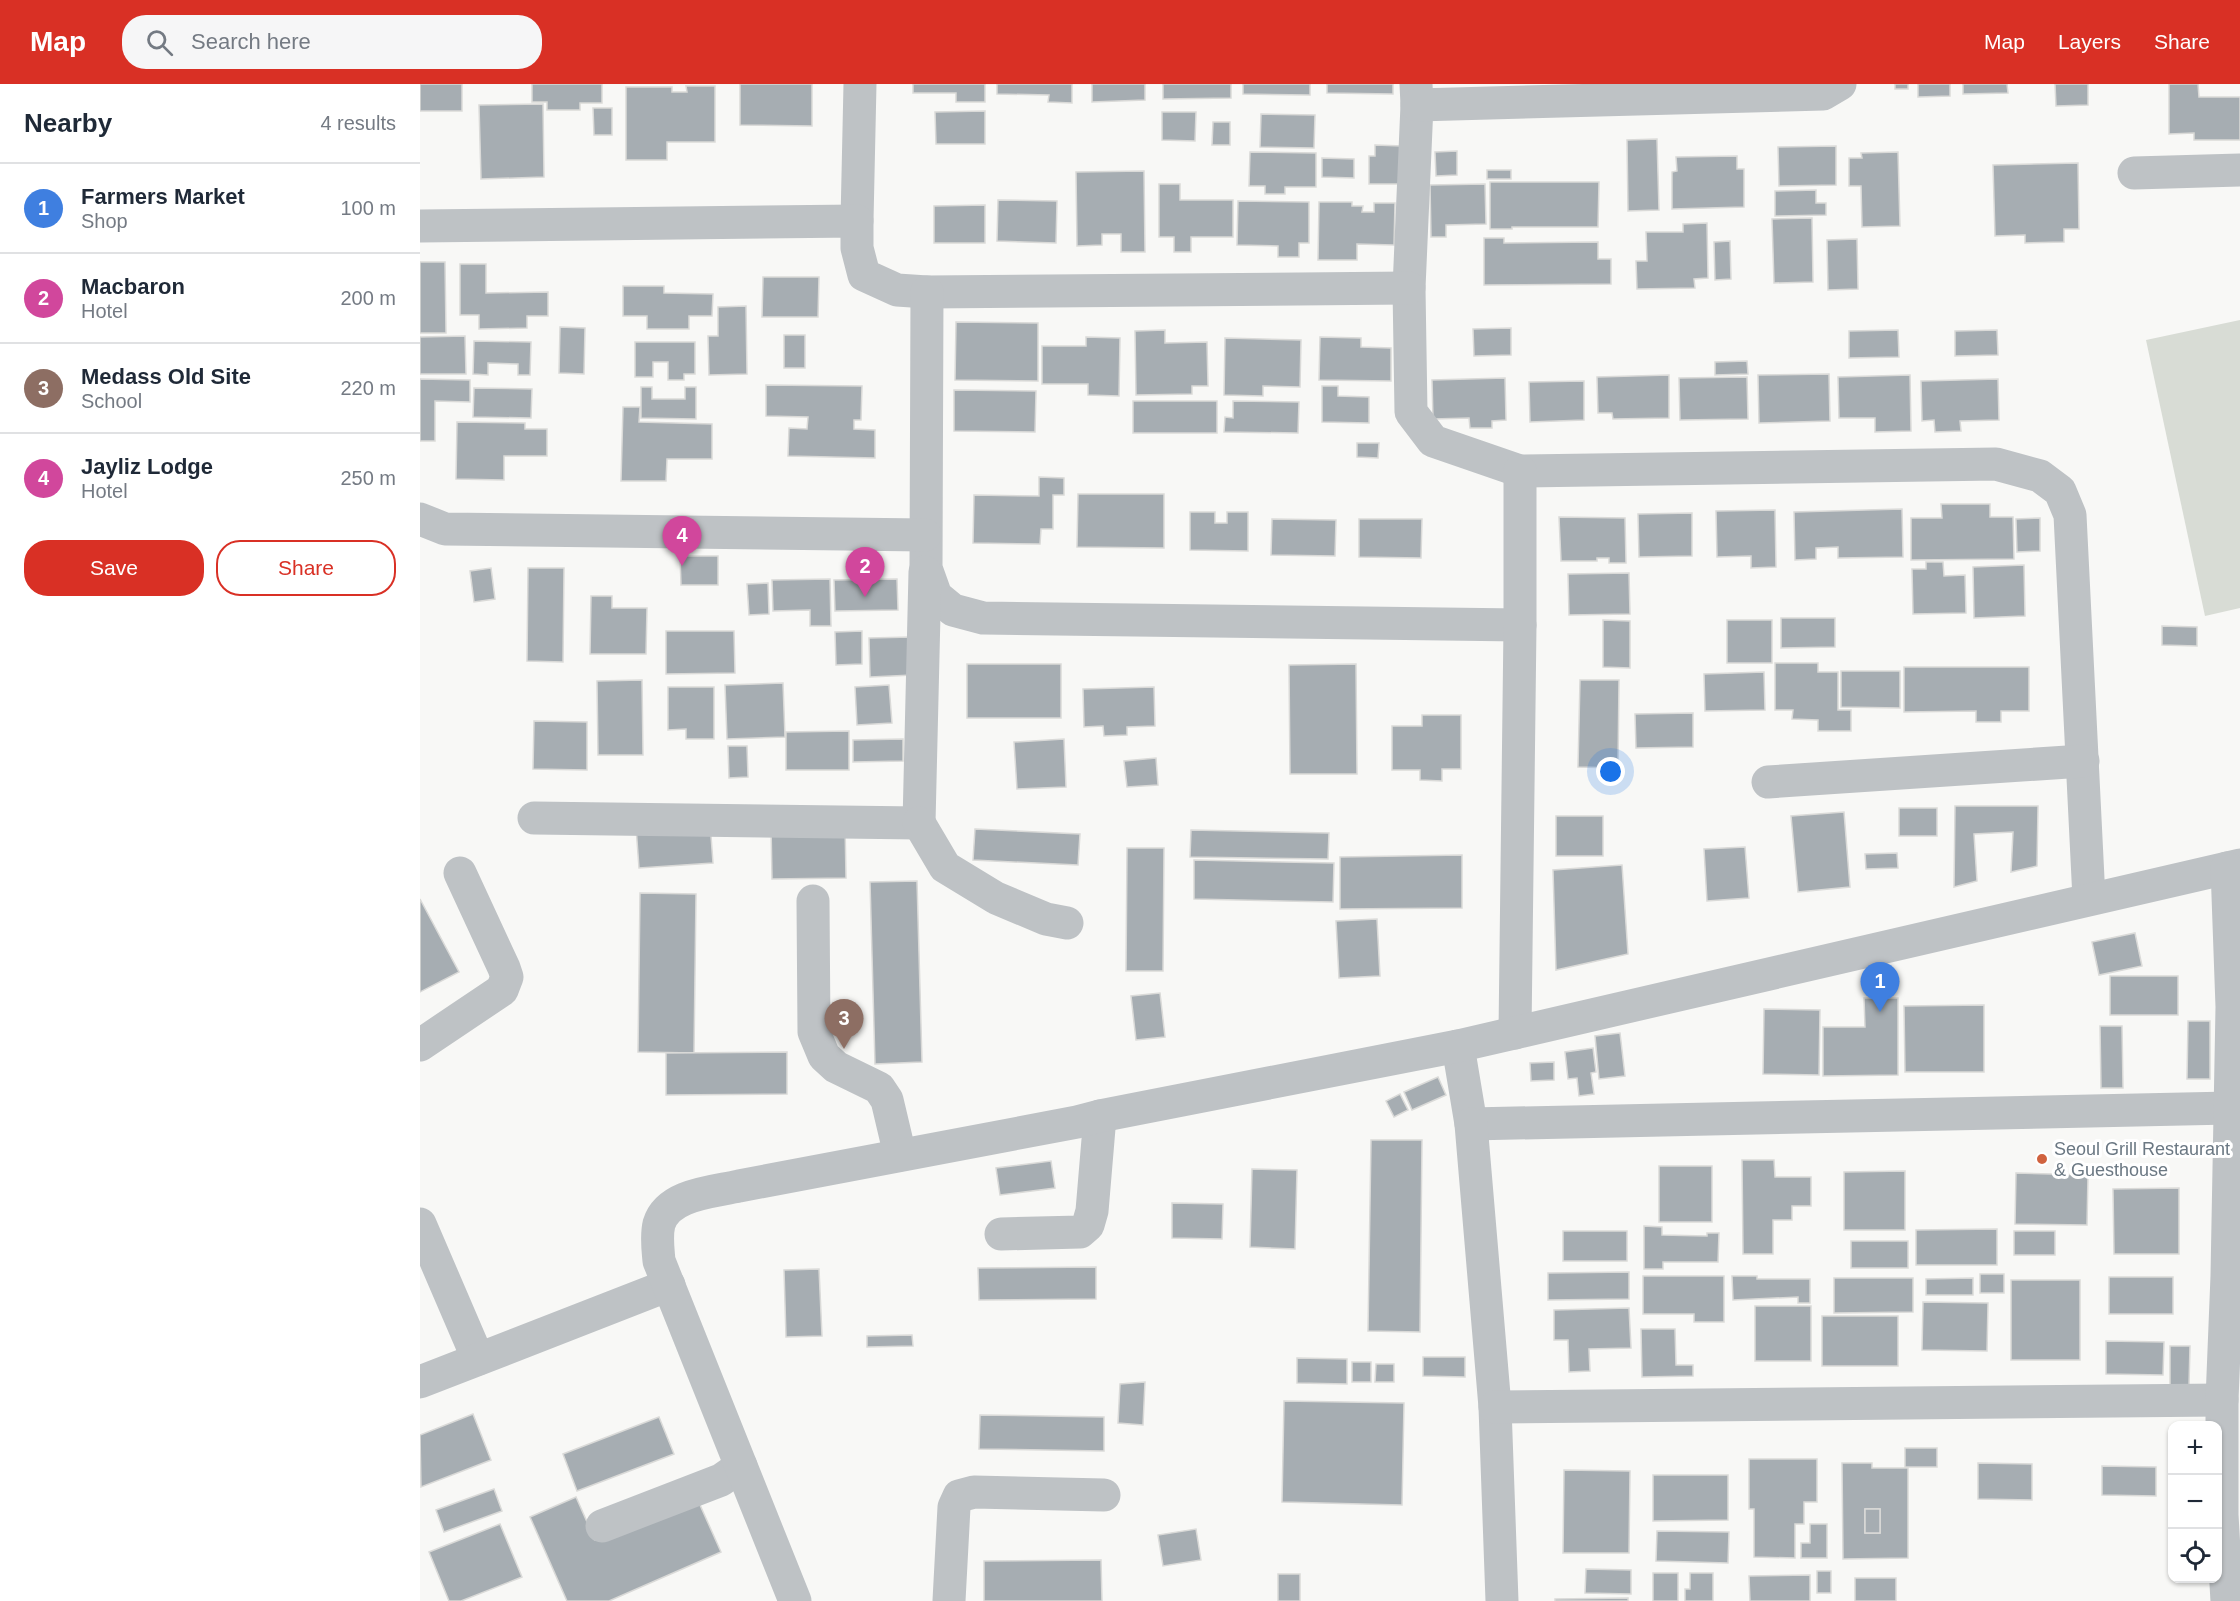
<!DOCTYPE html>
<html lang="en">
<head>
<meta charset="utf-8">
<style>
	:root { --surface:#fff; --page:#f6f6f7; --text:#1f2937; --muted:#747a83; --line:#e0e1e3; --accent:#d93025 }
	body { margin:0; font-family:Arial,sans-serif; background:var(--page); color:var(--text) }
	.controls { position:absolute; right:18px; bottom:18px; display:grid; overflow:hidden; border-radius:12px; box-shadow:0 2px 4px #0004 }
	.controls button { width:54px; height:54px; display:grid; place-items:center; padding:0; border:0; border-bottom:2px solid var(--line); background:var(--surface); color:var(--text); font:30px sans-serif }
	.you { position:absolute; left:1191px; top:688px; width:21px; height:21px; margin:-15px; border:4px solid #fff; border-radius:50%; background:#1a73e8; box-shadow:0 0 0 9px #1a73e833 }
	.badge { display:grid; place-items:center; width:39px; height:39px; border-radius:50%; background:var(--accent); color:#fff; font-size:20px; font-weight:700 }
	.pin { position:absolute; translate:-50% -50px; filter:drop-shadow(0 2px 3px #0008) }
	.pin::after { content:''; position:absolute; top:32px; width:21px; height:18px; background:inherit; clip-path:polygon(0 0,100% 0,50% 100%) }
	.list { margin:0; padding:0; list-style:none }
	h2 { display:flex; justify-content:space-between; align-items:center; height:78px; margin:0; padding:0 24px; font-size:26px }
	h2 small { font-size:20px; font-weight:400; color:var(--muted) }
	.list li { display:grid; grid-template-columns:39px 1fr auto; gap:18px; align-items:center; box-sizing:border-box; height:90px; padding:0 24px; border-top:2px solid var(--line) }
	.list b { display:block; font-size:22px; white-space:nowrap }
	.list p { margin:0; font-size:20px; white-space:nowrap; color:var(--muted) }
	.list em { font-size:20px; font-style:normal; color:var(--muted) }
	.actions { display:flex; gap:12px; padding:18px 24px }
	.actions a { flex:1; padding:14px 0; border:2px solid var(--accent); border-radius:24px; text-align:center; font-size:21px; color:var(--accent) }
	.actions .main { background:var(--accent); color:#fff }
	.icon { flex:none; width:33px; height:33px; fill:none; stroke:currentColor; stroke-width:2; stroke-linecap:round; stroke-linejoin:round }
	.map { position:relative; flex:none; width:1820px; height:1517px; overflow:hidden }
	header { display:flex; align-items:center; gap:36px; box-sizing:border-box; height:84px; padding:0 30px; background:var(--accent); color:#fff }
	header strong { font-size:28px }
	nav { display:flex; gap:33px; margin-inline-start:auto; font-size:21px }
	.search { width:420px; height:54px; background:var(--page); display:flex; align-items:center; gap:15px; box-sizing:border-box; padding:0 21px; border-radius:24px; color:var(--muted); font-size:22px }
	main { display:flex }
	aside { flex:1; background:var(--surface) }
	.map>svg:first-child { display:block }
	.green { fill:#d8dcd5 }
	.building { fill:#a6adb2; stroke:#dadad8; stroke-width:1.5; fill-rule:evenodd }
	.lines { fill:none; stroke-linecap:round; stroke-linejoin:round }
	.minor { stroke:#bec2c5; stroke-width:33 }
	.poi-dot { fill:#d0623e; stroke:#fff; stroke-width:2 }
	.labels { text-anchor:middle; stroke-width:6; stroke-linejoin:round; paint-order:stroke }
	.poi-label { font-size:18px; fill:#6b7883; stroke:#fff; text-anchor:start }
</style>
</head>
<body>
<header>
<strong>Map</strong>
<div class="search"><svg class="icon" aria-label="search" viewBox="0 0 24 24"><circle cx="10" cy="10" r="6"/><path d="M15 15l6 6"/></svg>Search here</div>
<nav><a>Map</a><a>Layers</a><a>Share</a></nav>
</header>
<main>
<aside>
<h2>Nearby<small>4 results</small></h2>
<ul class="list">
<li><span class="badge" style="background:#3f7fe0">1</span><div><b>Farmers Market</b><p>Shop</p></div><em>100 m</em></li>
<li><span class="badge" style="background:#d1479c">2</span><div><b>Macbaron</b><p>Hotel</p></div><em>200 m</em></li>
<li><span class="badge" style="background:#8d6e63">3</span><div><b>Medass Old Site</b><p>School</p></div><em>220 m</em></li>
<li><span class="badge" style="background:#d1479c">4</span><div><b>Jayliz Lodge</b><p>Hotel</p></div><em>250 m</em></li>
</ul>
<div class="actions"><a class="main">Save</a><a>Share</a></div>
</aside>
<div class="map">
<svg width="1820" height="1517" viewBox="0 0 1820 1517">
	<rect width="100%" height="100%" fill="#f8f8f6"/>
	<path class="green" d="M1820,236V524L1785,532L1726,256Z"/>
	<g class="building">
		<rect x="0" y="0" width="42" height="27"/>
		<path d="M112,0H182V19H160V26H127V18H112Z"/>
		<path d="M320,0H392V42L320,41Z"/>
		<path d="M493,0H565V18H536V9H493Z"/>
		<path d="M577,0H652V19L628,18L629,11L577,10Z"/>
		<path d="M672,0H725V16L672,18Z"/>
		<path d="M743,0H811V14L743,15Z"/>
		<path d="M823,0H890V11L823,10Z"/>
		<path d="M907,0H973V10L907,9Z"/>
		<rect x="1475" y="0" width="13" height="5"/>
		<path d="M1498,0H1530V12L1498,13Z"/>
		<path d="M1543,0H1587L1588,9L1543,10Z"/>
		<path d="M1635,0H1668V21L1636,22Z"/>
		<path d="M1749,0H1778L1779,13H1820V56H1774V49L1749,50Z"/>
		<path d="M266,2H295V58H247V76H206V3H252V8H267Z"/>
		<path d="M123,20L124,93L61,95L59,21Z"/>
		<path d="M173,24H192V51H174Z"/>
		<path d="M565,27V60H516L515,28Z"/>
		<path d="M742,28H776L775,57L742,56Z"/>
		<path d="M841,30L895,31L894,64L840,63Z"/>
		<path d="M793,38H810V61H792Z"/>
		<path d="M1237,55L1239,126L1208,127L1207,56Z"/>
		<path d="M955,61L982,62V100H949V72H955Z"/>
		<path d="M1416,62V101L1359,102L1358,63Z"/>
		<path d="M1037,67V91L1016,92L1015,68Z"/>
		<path d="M830,68L896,69V103H865V110H845V102H829Z"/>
		<path d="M1478,68L1480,142L1442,143L1441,102H1429V74H1442L1441,69Z"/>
		<path d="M1317,72V85H1324V123L1252,125V88L1257,87L1256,73Z"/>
		<path d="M902,74L934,75V94L902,93Z"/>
		<path d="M1658,79L1659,145H1644V158L1605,159V151L1575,152L1573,81Z"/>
		<rect x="1067" y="86" width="24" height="9"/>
		<path d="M724,87L725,168H701V150H682V161L657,162L656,88Z"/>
		<path d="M1070,98H1179L1178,143H1092V145H1070Z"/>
		<path d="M739,100H760V116H813V153H771V168H754V153H739Z"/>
		<path d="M1065,100L1066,140L1026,141V153H1011L1010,101Z"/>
		<path d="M1396,106V119H1406V131L1355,132V107Z"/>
		<path d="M578,116L637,117L636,159L577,157Z"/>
		<path d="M818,117L889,118V159H879V173H858V162L817,161Z"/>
		<path d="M899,118H932V122H943L942,128H954V119H975L974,161L937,160V176H898Z"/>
		<path d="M565,121V159H514V122Z"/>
		<path d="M1392,134L1393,198L1354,199L1352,135Z"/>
		<path d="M1287,139L1288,194L1274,195L1275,204L1217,205L1216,177H1227L1226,148H1263V140Z"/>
		<path d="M1064,154H1084V159L1178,158V175H1191V200L1064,201Z"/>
		<path d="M1437,155L1438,205L1408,206L1407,156Z"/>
		<path d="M1310,157L1311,195L1295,196L1294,158Z"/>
		<path d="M0,178H25L26,249H0Z"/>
		<path d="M40,180H66V209L128,208V232H107V244L59,245V231H40Z"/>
		<path d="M343,193H399L398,233H342Z"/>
		<path d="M203,202H244V209L293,210L292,232H269V245H227V232H203Z"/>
		<path d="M326,222L327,290L289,291L288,252H298V223Z"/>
		<path d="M536,238L618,239V297L535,296Z"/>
		<path d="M140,243L165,244L164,290L139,289Z"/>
		<path d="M1091,244V271L1054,272L1053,245Z"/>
		<path d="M745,246V259L787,258L788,302H772V310L716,311L715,247Z"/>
		<path d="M1478,246L1479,273L1429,274V247Z"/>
		<path d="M1577,246L1578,271L1535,272V247Z"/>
		<rect x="364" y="251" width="21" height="33"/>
		<path d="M45,252L46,290H0V253Z"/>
		<path d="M666,253L700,254L699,312L668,311V300H622V262H666Z"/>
		<path d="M900,253L941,254V263L971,264V297L899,296Z"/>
		<path d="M805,254L881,256L880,303L843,302V312L804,311Z"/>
		<path d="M54,257L111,258L110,291H98V280L68,279V291L53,290Z"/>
		<path d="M215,258H275V290H264V296H248V278H233V293H215Z"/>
		<path d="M1327,277L1328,290L1295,291V278Z"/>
		<path d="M1409,290L1410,337L1339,339L1338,291Z"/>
		<path d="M1249,291V334L1193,335L1192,329H1178L1177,293Z"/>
		<path d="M1490,291L1491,347L1455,348V334H1419L1418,293Z"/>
		<path d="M1327,293L1328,335L1260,336L1259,294Z"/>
		<path d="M1085,294L1086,336L1072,337V344H1050L1049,334L1013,335L1012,296Z"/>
		<path d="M0,295L50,296V318L15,317V357H0Z"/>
		<path d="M1578,295L1579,336L1540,337L1541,347L1515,348L1514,336L1502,337L1501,297Z"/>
		<path d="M1164,297V336L1110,338L1109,298Z"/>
		<path d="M346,301L442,302L441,336H434V345L455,346V374L368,372L369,344L387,345L388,333L346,332Z"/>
		<path d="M902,302H918V312L949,313V339L902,338Z"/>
		<path d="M221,303H232V315H265V303H276V335L221,334Z"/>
		<path d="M54,304L112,305L111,334L53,333Z"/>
		<path d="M534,306L616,307L615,348L534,347Z"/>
		<rect x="713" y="317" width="84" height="32"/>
		<path d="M813,317L879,318L878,349L804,348L805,333L813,334Z"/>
		<path d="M203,323H220L219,338L292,340V375H247L246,397H201Z"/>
		<path d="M37,338L105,339V345H127V372H84V396L36,395Z"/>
		<path d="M937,359H959L958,374L937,373Z"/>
		<path d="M619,393L644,394V411H633V445H621L620,460L553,459L554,411L619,412Z"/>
		<path d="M658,410H744V464L657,463Z"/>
		<path d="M1521,420H1570V433H1593L1594,475L1491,476V434H1522Z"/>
		<path d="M1482,425L1483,473L1418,474V463L1396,464V475L1375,476L1374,428Z"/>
		<path d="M1355,426L1356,483L1331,484V472L1297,473L1296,427Z"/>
		<path d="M770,428H795V439H807V428H828V467L770,466Z"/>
		<path d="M1272,429V472L1219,473L1218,430Z"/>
		<path d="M1139,433L1205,434L1206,479H1189V474H1177V477H1141Z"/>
		<path d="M1620,434V467L1597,468L1596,435Z"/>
		<path d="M852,435L916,436L915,472L851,471Z"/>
		<path d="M939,435H1002L1001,474L939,473Z"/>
		<path d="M260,472H298V501H261Z"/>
		<path d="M1506,478H1523L1524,492L1545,491L1546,529L1493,530L1492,485H1506Z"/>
		<path d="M1604,481L1605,532L1554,534L1553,483Z"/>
		<path d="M71,484L75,515L54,518L50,487Z"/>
		<path d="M108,484H144L143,578L107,577Z"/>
		<path d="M1209,489L1210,530L1149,531L1148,490Z"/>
		<path d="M410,495L411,542H390V526L353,527L352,496Z"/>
		<path d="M477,495L478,526L415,527L414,496Z"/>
		<path d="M348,499L349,530L329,531L327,500Z"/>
		<path d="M171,512H192V524H227L226,570H170Z"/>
		<path d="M1361,534H1415V563L1361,564Z"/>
		<path d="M1183,536L1210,537V584L1183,583Z"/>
		<rect x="1307" y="536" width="45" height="43"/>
		<path d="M1742,542L1777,543V562L1742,561Z"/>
		<path d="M246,547H314L315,589L246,590Z"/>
		<path d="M442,547V580L416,581L415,548Z"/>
		<path d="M491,553L493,591L450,593L449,554Z"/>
		<path d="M1355,579H1398V588H1418V626H1431V647H1398V636L1372,635L1373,626H1355Z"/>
		<rect x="547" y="580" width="94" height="54"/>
		<path d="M936,580L937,690H870L869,581Z"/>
		<path d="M1484,583H1609V627H1581V638H1556V627L1484,628Z"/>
		<path d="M1421,587H1480V624L1421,623Z"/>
		<path d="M1344,588L1345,626L1285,627L1284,590Z"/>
		<path d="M222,596L223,671H178L177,597Z"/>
		<path d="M1160,596H1199L1198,684L1158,683Z"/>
		<path d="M363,599L365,653L307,655L305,601Z"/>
		<path d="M469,601L472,639L437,641L435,603Z"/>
		<path d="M248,603H294V655H266V645L248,646Z"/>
		<path d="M734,603L735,642L707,643V651L684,652L683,642L664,643L663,605Z"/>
		<path d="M1273,629V663L1216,664L1215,630Z"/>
		<path d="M1002,631H1041V685H1022V697L1000,696V686H972V642H1002Z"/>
		<path d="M114,637L167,638V686L113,685Z"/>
		<path d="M429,647V686H366V648Z"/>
		<path d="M483,655V677L433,678V656Z"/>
		<path d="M644,655L646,703L597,705L594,658Z"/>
		<path d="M308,662H327L328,693L309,694Z"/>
		<path d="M736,674L738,701L707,703L704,677Z"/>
		<path d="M1535,722H1618L1617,782L1591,788L1593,748L1554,750L1557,797L1534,803Z"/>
		<rect x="1479" y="724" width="38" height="28"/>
		<path d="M1424,728L1430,803L1378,808L1371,732Z"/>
		<rect x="1136" y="732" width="47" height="40"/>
		<path d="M290,738L293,779L219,784L216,743Z"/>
		<path d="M425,739L426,794L352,795L351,741Z"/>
		<path d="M555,745L660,750L658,781L553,776Z"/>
		<path d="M771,746L909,749L908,775L770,773Z"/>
		<path d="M1325,763L1329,814L1287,817L1284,765Z"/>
		<path d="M707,764H744L743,887H706Z"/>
		<path d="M1477,769L1478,784L1446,785L1445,770Z"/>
		<path d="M1042,771V824L920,825V773Z"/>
		<path d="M774,776L914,779L913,818L774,815Z"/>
		<path d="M1202,781L1208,870L1136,886L1133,786Z"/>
		<path d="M497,797L502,978L455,980L450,798Z"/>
		<path d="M220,809L276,810L274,969L218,968Z"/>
		<path d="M0,815L39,888L0,908Z"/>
		<path d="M957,835L960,892L919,894L916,837Z"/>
		<path d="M1715,849L1722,882L1679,891L1672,858Z"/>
		<rect x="1690" y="892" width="68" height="39"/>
		<path d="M740,909L745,953L716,956L711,912Z"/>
		<path d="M1444,914H1478V991L1403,992V943H1445Z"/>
		<path d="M1564,921V988H1485L1484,922Z"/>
		<path d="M1344,925L1400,926L1399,991L1343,990Z"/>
		<path d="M1768,937H1790V995H1767Z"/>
		<path d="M1680,942H1702L1703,1004H1681Z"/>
		<path d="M1200,949L1205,992L1179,995L1175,952Z"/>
		<path d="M1173,964L1176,988L1171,989L1174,1010L1159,1012L1157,994L1148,995L1145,968Z"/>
		<path d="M367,968V1010L246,1011V969Z"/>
		<path d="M1134,978V996L1111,997L1110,979Z"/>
		<path d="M1018,993L1026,1011L992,1026L984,1008Z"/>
		<path d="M980,1010L988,1026L974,1033L966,1017Z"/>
		<path d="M951,1056H1002L1000,1248L948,1247Z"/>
		<path d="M1322,1076H1354L1355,1093H1391V1122H1372V1136H1353V1170H1323Z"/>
		<path d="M631,1077L635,1104L580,1111L576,1084Z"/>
		<rect x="1239" y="1082" width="53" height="56"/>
		<path d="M832,1085L877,1086L875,1165L830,1163Z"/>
		<path d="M1485,1087V1146H1424V1088Z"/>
		<path d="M1596,1089L1668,1091L1667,1141L1595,1140Z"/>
		<path d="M1759,1104V1170H1694L1693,1105Z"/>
		<path d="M752,1119L803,1120L802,1155L752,1154Z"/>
		<path d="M1224,1142L1242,1143V1151L1287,1152V1149H1299L1298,1178H1243V1185H1224Z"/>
		<path d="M1577,1145V1181H1496V1146Z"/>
		<rect x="1143" y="1147" width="64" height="30"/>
		<rect x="1594" y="1147" width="41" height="24"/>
		<rect x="1431" y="1157" width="57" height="27"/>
		<path d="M676,1183V1215L559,1216L558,1184Z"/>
		<path d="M399,1185L402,1252L366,1253L364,1186Z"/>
		<path d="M1209,1188V1215L1128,1216V1189Z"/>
		<rect x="1560" y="1190" width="24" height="19"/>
		<path d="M1223,1192H1304V1238H1274V1230H1223Z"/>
		<path d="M1312,1192H1337V1195H1390V1219H1378V1213L1313,1216Z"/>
		<rect x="1689" y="1193" width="64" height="37"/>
		<path d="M1414,1194H1493V1228L1414,1229Z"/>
		<path d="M1553,1194V1211H1506V1195Z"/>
		<rect x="1591" y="1196" width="69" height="80"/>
		<path d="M1503,1218L1568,1219L1567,1267L1502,1266Z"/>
		<rect x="1335" y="1222" width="56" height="55"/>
		<path d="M1209,1224L1211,1264L1169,1265L1170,1287L1149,1288L1148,1256H1134V1226Z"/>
		<rect x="1402" y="1232" width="76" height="50"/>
		<path d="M1221,1245H1255L1256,1281H1273V1292L1222,1293Z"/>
		<path d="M492,1251L493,1262L447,1263V1252Z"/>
		<path d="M1686,1257L1744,1258L1743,1291L1686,1290Z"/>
		<path d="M1750,1262H1770L1769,1301H1750Z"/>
		<path d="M1003,1273H1045V1293L1003,1292Z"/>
		<path d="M877,1274L927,1275V1300L877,1299Z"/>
		<rect x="932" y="1278" width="19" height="20"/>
		<path d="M956,1280H974V1298H955Z"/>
		<path d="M725,1298L723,1341L698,1339L700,1300Z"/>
		<path d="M864,1317L984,1319L982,1421L862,1418Z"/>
		<path d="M53,1330L71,1376L1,1403L0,1351Z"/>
		<path d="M560,1331L684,1333V1367L559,1365Z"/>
		<path d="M239,1333L254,1370L157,1407L143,1370Z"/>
		<rect x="1485" y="1364" width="32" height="19"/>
		<path d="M1329,1375H1397V1418H1384V1440H1375V1474L1334,1473V1425H1329Z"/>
		<path d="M1422,1379H1452V1384H1488V1474L1423,1475ZM1445,1425H1460V1449H1445Z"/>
		<path d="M1558,1379L1612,1380V1416L1558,1415Z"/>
		<path d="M1682,1382L1736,1383V1412L1682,1411Z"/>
		<path d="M1144,1386L1210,1387L1209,1469H1143Z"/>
		<path d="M1233,1391H1308V1436L1233,1437Z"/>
		<path d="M74,1405L82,1427L24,1448L16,1426Z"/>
		<path d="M276,1412L301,1468L189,1517H147L110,1433L156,1413L175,1456Z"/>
		<rect x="1445" y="1425" width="15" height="24"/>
		<path d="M80,1440L102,1493L41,1517H29L9,1468Z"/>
		<path d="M1390,1440H1407V1474H1381V1459H1390Z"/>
		<path d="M776,1445L781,1476L743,1482L738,1451Z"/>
		<path d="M1237,1447L1309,1448L1308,1479L1236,1477Z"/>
		<path d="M681,1476L682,1517H564V1477Z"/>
		<path d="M1166,1485L1211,1486V1510L1165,1509Z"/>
		<rect x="1397" y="1487" width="14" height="22"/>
		<rect x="1233" y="1489" width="25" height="28"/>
		<path d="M1270,1489H1293V1517H1265V1505H1270Z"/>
		<rect x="858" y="1490" width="22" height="27"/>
		<path d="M1390,1491V1517H1330L1329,1492Z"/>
		<rect x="1435" y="1494" width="41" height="23"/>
		<path d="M1208,1514V1517H1135V1515Z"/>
	</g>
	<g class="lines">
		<g class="minor">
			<path d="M996,0L997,21L989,204L991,328L1013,357L1100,387L1576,380L1620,392L1640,407L1650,431L1669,815"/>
			<path d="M997,21L1403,10L1420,0"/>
			<path d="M1714,89L1820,86"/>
			<path d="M437,137L440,0"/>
			<path d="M0,142L437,137V164L444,191L477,206L507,208L989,204"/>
			<path d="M507,208L506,484L516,512L533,526L563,534L1100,541"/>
			<path d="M0,435L25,445L505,451"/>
			<path d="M1348,698L1663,677"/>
			<path d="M114,734L499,739L505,488"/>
			<path d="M499,739L525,783L576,814L626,835L647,839"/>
			<path d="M393,817L394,948L404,972L416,983L459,1004L467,1016L480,1071"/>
			<path d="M1095,949L1100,541V387"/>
			<path d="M0,961L82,906L87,893L84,884L40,789"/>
			<path d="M1038,962L1051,1040L1810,1024"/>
			<path d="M1051,1040L1075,1323L1082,1517"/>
			<path d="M0,1140L58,1275"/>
			<path d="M581,1150L660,1148L668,1141L672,1127L680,1032"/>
			<path d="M0,1298L249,1201"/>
			<path d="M1075,1323L1802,1316"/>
			<path d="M182,1442L301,1396L321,1382"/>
			<path d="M375,1517L239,1177C238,1165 236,1152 239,1140C248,1110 293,1108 319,1102L657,1038L680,1032L1038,962L1820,781"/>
			<path d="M529,1517L534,1423L539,1412L554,1408L684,1411"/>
			<path d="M1807,1517L1802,1431V1316L1807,1192L1812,923L1807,784"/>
		</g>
	</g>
	<circle class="poi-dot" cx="1622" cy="1075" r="6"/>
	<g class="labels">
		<g class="poi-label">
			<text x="1634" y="1071">Seoul Grill Restaurant<tspan x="1634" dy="21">&amp; Guesthouse</tspan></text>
		</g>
	</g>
</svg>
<div class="controls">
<button>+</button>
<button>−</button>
<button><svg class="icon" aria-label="locate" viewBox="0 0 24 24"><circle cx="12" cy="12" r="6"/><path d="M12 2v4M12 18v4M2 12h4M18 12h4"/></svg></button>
</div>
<div class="you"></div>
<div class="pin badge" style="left:1460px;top:928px;background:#3f7fe0">1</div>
<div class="pin badge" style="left:445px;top:513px;background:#d1479c">2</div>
<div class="pin badge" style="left:424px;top:965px;background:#8d6e63">3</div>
<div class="pin badge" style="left:262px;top:482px;background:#d1479c">4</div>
</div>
</main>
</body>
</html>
